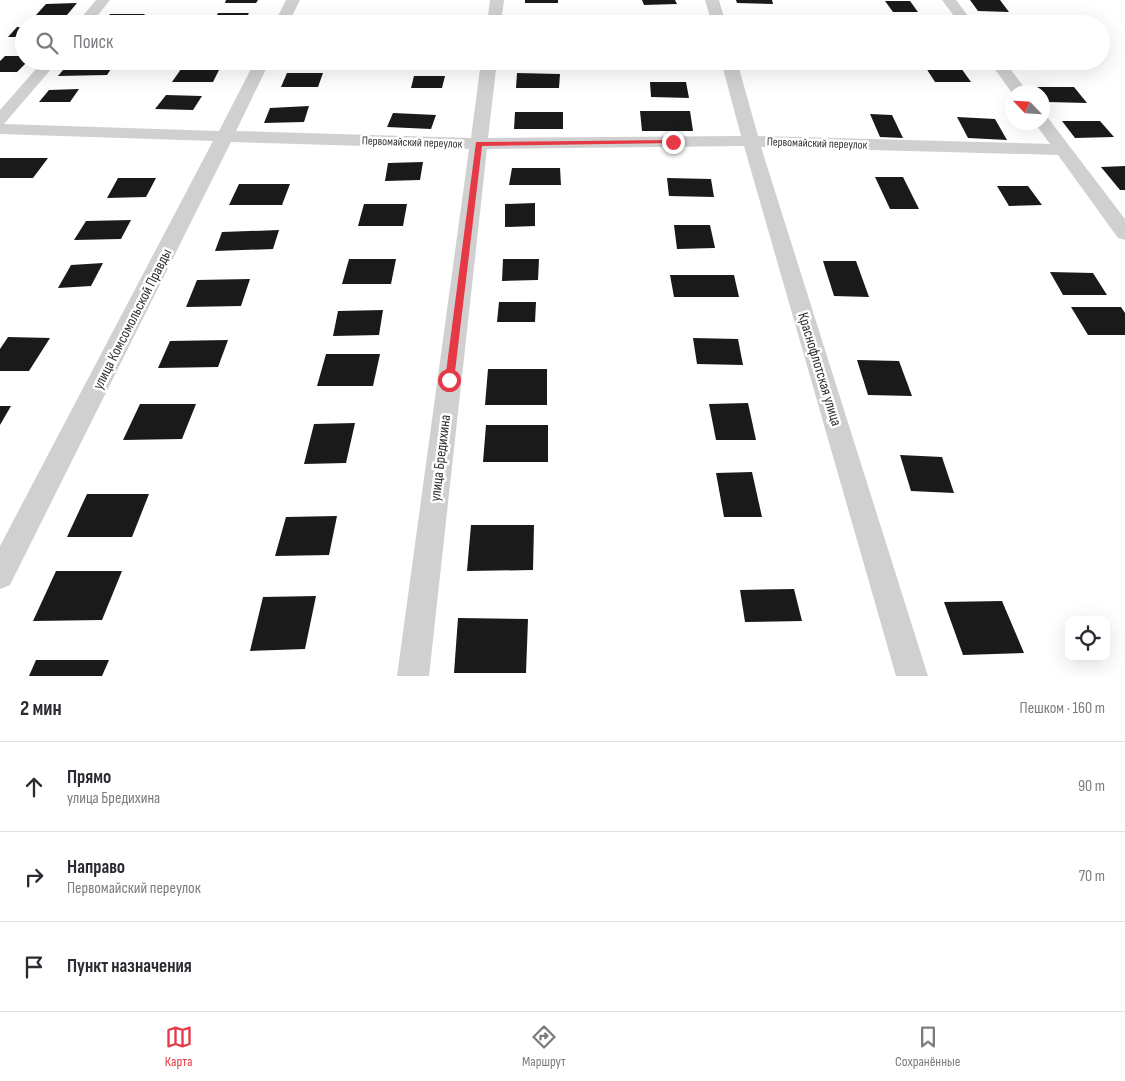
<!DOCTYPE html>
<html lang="ru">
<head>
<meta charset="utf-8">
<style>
	:root { --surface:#fff; --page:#f7f7f7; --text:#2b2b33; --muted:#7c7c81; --line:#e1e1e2; --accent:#e63946 }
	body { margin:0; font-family:"Sofia Sans Condensed",sans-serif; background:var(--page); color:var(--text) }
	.controls { position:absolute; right:15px; bottom:15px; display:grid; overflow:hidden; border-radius:10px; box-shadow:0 5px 20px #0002 }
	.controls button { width:45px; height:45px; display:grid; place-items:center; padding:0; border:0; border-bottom:1px solid var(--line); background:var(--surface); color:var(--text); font:25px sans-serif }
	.compass { position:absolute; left:1005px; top:85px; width:45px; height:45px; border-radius:50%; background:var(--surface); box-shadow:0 5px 20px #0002; rotate:295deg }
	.stop { position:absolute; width:15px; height:15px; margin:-11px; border:4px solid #e63946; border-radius:50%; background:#fff }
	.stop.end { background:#e63946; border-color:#fff; box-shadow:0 1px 5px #0008 }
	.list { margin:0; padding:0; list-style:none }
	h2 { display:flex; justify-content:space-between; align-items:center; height:65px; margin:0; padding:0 20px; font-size:21px }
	h2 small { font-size:16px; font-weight:400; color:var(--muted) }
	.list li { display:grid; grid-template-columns:32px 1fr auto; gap:15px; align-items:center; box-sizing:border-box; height:90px; padding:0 20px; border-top:1px solid var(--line) }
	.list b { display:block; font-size:19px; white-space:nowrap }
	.list p { margin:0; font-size:16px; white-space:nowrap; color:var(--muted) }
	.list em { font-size:16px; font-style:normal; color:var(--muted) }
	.icon { flex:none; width:28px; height:28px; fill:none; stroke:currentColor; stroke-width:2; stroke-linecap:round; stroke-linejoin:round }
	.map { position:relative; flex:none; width:1125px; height:676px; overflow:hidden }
	.search { position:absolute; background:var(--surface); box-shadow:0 5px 20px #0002; left:15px; right:15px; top:15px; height:55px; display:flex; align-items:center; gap:12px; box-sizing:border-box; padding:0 18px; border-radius:28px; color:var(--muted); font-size:19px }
	.sheet { height:335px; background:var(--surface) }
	nav { display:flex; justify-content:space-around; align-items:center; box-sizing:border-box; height:70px; border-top:1px solid var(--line); background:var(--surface); font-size:14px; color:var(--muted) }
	nav a { display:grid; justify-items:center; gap:2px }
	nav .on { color:var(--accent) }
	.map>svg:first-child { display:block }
	.building { fill:#1a1a1a }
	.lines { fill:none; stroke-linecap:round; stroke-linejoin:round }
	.minor { fill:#d0d0d0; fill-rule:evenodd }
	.route { fill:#e63946 }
	.labels { text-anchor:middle; stroke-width:5; stroke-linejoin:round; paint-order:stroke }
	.far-street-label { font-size:12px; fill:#333; stroke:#fff }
	.street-label { font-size:15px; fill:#333; stroke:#fff }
</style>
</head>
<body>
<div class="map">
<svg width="1125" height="676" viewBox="0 0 1125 676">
	<rect width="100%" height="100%" fill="#fff"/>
	<g class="building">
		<path d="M226,0H258L256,3H225Z"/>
		<rect x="525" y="0" width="33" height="3"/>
		<path d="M642,0H675L677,4L644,5Z"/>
		<path d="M736,0H772L773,4L737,3Z"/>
		<path d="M970,0H1000L1009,12L978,11Z"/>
		<path d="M885,1H910L918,12H893Z"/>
		<path d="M77,3L67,15H36L46,4Z"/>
		<path d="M218,13H249L243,23L212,24Z"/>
		<path d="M110,14H145L137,24H102Z"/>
		<path d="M316,16H343L340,24H314Z"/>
		<path d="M453,18L452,24H413L415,19Z"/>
		<path d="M522,22H554V24H521Z"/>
		<path d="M17,27H24V37H8Z"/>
		<path d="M5,56H24V61H28L17,72H0V61Z"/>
		<path d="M762,61H788L791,69L763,68Z"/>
		<path d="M115,63L107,75L58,76L68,64Z"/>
		<path d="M220,68L213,82H172L181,69Z"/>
		<path d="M926,68H961L971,82H935Z"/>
		<path d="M287,73H323L318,87H281Z"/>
		<path d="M517,73L560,74L559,88H516Z"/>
		<path d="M414,76H445L442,88H411Z"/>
		<path d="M650,82H686L689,98L651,97Z"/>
		<path d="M1035,87H1074L1087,103L1047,102L1042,96V92H1040Z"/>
		<path d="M79,89L70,102H39L49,90Z"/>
		<path d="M166,95L202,96L193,110L155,109Z"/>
		<path d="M309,106L304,122L264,123L270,108Z"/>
		<path d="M640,111H690L693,131H642Z"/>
		<path d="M515,112H563V129H514Z"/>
		<path d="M393,113L436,115L431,129L387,127Z"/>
		<path d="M870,114L892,115L903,138L880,137Z"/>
		<path d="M957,117L995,119L1007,140L968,138Z"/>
		<path d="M1062,121H1100L1114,137L1075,138Z"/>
		<path d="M0,158H48L33,178H0Z"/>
		<path d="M423,162L420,180L385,181L388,163Z"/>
		<path d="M1125,166V190H1120L1101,167Z"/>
		<path d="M512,168H560L561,185H509Z"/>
		<path d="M875,177H903L919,209H890Z"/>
		<path d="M118,178H156L146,197L107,198Z"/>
		<path d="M667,178L711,179L714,197L669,196Z"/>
		<path d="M239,184H290L282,205H229Z"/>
		<path d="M997,186H1028L1042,205L1009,206Z"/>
		<path d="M535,203V226L505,227V204Z"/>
		<path d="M364,204H407L403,226H358Z"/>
		<path d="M131,220L121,239L74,240L86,221Z"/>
		<path d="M674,225H710L715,248L677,249Z"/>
		<path d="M279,230L273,249L215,251L222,232Z"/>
		<path d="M349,259H396L391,284H342Z"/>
		<path d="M503,259H539L538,280L502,281Z"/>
		<path d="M823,261H856L869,297L834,296Z"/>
		<path d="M103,263L91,286L58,288L71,265Z"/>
		<path d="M1050,272L1093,273L1107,295H1063Z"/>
		<path d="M670,275H734L739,297H674Z"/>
		<path d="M250,279L241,306L186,307L197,280Z"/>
		<path d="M499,302H536L535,322H497Z"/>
		<path d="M1071,307H1121L1125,313V335H1088Z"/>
		<path d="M383,310L379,335L333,336L338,311Z"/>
		<path d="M8,337L50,338L29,371H0V349Z"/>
		<path d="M693,338L738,339L743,365L697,364Z"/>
		<path d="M228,340L218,367L158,368L170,341Z"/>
		<path d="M326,354H380L373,386H317Z"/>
		<path d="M857,360L899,361L912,396L868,395Z"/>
		<path d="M488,369H547V405H485Z"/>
		<path d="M748,403L756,440H716L709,404Z"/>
		<path d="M140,404H196L182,439L123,440Z"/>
		<path d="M0,406H11L0,425Z"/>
		<path d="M355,423L346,463L304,464L314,424Z"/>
		<path d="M486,425H548V462H483Z"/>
		<path d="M900,455L942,457L954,493L911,491Z"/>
		<path d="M752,472L762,517H724L716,473Z"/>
		<path d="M87,494H149L132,537H67Z"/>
		<path d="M337,516L329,555L275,556L286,517Z"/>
		<path d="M471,525H534L533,570L467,571Z"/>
		<path d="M56,571H122L102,620L33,621Z"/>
		<path d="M794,589L802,621L745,622L740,590Z"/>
		<path d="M316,596L305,649L250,651L263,597Z"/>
		<path d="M1002,601L1024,653L963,655L944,602Z"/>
		<path d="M458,618L528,619L526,673H454Z"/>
		<path d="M36,660H109L102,676H29Z"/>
	</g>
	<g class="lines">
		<g class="minor">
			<path d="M96,0H110L91,24H76Z"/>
			<path d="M286,0H300L288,24H274Z"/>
			<path d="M490,0H504L501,24H487Z"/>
			<path d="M705,0H719L726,24H712Z"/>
			<path d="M942,0H956L974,24H960Z"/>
			<path d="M43,61H58L4,124L219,131L255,61H270L236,131L471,138L481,61H497L488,138L741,136L721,61H737L758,136L1050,144L1034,122H1042V117L1048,118L1125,219V240L1118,238L1058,155L761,147L928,676H896L744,146L487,149L429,676H397L469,149L231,142L10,585L0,589V546L213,141L0,134V110Z"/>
			<path d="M989,61H1004L1028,92L1012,93Z"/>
		</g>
	</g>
	<path class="route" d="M673,140L676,142L675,143L482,146L454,380L449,384L446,383L445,380L476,142Z"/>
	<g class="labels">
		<g class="far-street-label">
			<text transform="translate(412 142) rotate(2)" y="4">Первомайский переулок</text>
			<text transform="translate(817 143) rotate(2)" y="4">Первомайский переулок</text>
		</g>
		<g class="street-label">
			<text transform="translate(132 319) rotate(-63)" y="5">улица Комсомольской Правды</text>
			<text transform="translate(820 369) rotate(73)" y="5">Краснофлотская улица</text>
			<text transform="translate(440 458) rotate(-83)" y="5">улица Бредихина</text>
		</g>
	</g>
</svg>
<div class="controls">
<button><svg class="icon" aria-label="locate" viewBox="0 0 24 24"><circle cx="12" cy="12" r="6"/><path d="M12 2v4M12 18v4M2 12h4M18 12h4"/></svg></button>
</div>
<svg class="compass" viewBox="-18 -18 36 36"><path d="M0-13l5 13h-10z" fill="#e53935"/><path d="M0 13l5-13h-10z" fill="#7c7c81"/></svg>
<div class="stop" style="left:449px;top:380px"></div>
<div class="stop end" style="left:673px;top:142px"></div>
<div class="search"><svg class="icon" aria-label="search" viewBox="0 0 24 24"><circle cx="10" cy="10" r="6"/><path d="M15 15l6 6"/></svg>Поиск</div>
</div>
<section class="sheet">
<h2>2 мин<small>Пешком · 160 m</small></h2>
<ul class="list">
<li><svg class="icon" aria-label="ahead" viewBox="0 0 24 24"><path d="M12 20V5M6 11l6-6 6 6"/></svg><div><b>Прямо</b><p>улица Бредихина</p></div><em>90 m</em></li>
<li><svg class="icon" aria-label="right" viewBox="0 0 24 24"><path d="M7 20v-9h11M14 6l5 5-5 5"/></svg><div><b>Направо</b><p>Первомайский переулок</p></div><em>70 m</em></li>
<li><svg class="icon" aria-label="arrive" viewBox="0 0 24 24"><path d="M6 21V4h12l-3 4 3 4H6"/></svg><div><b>Пункт назначения</b></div></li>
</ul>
</section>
<nav>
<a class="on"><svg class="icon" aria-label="map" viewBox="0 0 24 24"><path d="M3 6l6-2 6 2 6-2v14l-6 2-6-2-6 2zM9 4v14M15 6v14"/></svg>Карта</a>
<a><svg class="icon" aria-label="directions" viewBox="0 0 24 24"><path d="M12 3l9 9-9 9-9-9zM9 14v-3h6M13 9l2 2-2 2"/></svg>Маршрут</a>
<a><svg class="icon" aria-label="saved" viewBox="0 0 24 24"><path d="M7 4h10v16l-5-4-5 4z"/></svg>Сохранённые</a>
</nav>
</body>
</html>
